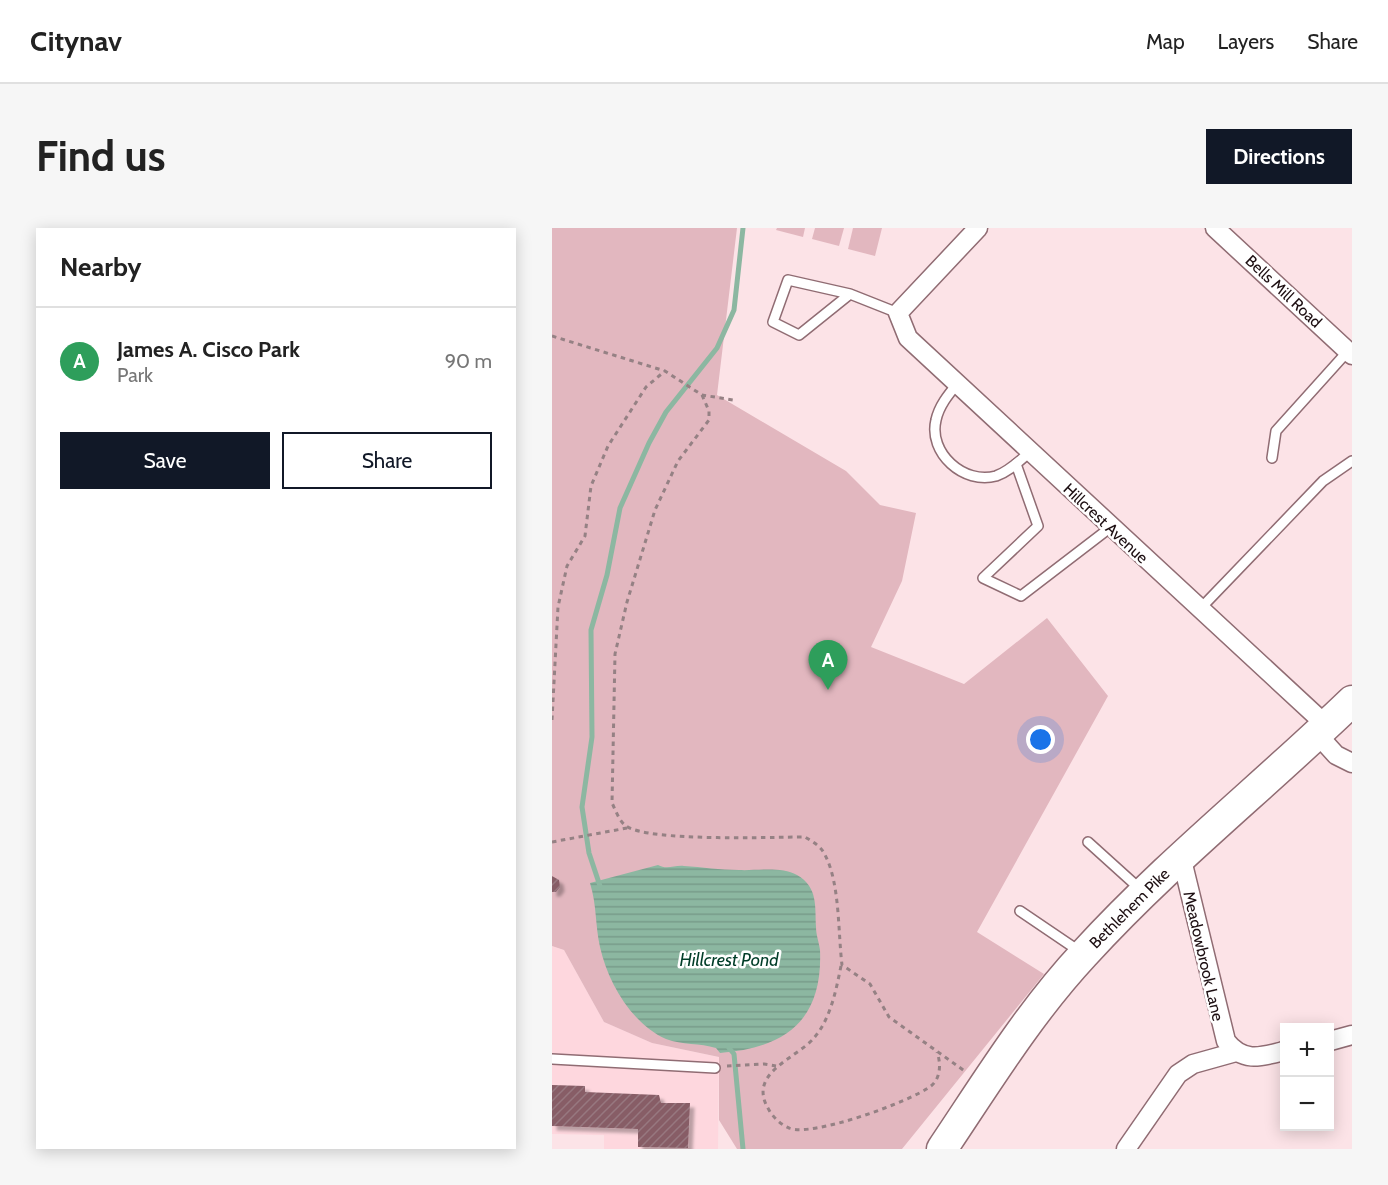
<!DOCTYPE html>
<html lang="en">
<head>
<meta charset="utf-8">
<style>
	:root { --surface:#fff; --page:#f6f6f6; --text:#222; --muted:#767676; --line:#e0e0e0; --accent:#111827 }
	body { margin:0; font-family:Cabin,sans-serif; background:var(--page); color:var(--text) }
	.controls { position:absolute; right:18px; bottom:18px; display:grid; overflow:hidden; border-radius:0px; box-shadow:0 3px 15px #0003 }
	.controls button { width:54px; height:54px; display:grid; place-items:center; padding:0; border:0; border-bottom:2px solid var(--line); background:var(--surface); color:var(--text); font:30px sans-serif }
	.you { position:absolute; left:489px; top:512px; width:21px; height:21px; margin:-15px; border:4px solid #fff; border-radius:50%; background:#1a73e8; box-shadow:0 0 0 9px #1a73e833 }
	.badge { display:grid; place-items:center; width:39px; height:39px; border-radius:50%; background:var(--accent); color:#fff; font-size:20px; font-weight:700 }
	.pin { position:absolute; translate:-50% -50px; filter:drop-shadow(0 2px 3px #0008) }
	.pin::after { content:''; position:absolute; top:32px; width:21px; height:18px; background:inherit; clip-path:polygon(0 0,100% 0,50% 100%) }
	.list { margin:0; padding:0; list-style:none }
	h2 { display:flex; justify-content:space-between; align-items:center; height:78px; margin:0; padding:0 24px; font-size:26px }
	h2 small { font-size:20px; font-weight:400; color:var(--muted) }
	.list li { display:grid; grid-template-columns:39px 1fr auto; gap:18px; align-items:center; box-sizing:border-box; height:108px; padding:0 24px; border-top:2px solid var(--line) }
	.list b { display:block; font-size:22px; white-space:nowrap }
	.list p { margin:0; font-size:20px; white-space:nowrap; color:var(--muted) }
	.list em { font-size:20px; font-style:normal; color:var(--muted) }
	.actions { display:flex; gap:12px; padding:18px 24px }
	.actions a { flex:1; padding:14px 0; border:2px solid var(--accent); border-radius:0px; text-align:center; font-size:21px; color:var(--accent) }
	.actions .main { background:var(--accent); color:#fff }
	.map { position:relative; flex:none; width:800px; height:921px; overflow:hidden; border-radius:0px }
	header { display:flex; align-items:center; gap:36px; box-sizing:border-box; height:84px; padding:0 30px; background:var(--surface); border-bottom:2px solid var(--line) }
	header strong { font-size:28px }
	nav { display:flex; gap:33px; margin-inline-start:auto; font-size:21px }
	.intro { display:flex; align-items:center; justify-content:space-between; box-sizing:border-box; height:144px; padding:0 36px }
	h1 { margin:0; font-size:42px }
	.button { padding:15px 27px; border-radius:0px; background:var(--accent); color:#fff; font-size:21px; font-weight:700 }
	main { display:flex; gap:36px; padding:0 36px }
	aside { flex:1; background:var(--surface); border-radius:0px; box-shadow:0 3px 15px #0003 }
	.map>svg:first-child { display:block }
	.built { fill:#fed7de }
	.green { fill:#e2b7bf }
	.water { fill:url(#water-rules) }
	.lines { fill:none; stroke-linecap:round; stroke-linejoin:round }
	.stream { stroke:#8cb7a1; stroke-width:5 }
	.building { fill:url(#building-hatch); filter:url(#shadow) }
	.service-casing { stroke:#906c73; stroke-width:12 }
	.minor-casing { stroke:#906c73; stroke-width:21 }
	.primary-casing { stroke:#906c73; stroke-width:33 }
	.path { stroke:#958184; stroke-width:3; stroke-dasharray:4.5 4.5; stroke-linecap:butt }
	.service { stroke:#fff; stroke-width:9 }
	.minor { stroke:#fff; stroke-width:18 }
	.primary { stroke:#fff; stroke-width:30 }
	.labels { text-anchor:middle; stroke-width:5; stroke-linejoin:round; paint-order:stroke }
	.street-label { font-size:16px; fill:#1c0e11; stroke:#fff }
	.water-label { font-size:18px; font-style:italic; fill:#013d28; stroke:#fff }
</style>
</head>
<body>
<header>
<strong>Citynav</strong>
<nav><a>Map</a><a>Layers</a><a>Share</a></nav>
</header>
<div class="intro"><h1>Find us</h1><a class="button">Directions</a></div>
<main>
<aside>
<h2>Nearby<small></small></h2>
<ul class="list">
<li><span class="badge" style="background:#2e9e5b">A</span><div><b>James A. Cisco Park</b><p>Park</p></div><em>90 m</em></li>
</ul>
<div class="actions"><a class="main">Save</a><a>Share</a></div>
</aside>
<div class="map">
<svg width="800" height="921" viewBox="0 0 800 921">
	<defs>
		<pattern id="water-rules" width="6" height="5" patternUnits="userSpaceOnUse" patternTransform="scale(1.5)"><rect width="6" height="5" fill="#8cb7a1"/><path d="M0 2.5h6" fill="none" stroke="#789c8a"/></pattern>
		<pattern id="building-hatch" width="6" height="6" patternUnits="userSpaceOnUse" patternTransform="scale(1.5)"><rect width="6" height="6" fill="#875d66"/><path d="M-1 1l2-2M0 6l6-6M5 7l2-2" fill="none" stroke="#97787f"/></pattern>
		<filter id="shadow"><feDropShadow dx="4.5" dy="4.5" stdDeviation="1.5" flood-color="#0004"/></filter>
	</defs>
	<rect width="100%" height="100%" fill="#fce3e7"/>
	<path class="built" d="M0,718L12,722L52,794L100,815L167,829L166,921H52V907L0,906Z"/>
	<g class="green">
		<path d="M0,0H185L165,167L294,243L328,277L364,285L350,353L319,419L412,456L495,390L556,468L425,704L492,746L350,921H185L167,892V829L100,815L52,794L12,722L0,718Z"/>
		<path d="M225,0H253L251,9L224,2Z"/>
		<path d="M263,0H292L287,18L260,11Z"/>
		<path d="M301,0H330L323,28L296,21Z"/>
	</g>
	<path class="water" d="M106,637C115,642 122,637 132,638C150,639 168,642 187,642C204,643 229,638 245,647C266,659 263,678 264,699C264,707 267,714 268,722C271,792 234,820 168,825L164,820C148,815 130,817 114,811C80,796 56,755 48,719C43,697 45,678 38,655Z"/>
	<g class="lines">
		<g class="stream">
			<path d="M48,658L37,625L30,579L40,509L39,402L55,347L68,280L97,215L114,184L165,120L182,82L191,0"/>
			<path d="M177,820L182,826L191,921"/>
		</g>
	</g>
	<g class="building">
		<path d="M0,648L7,652L8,659L4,664H0Z"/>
		<path d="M0,857L33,858V864L107,867L109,875H138L136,920L86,919V901L0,898Z"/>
	</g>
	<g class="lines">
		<defs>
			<g id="service">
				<path d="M298,66L247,107L221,94L236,52L298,66L346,85"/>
				<path d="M405,156C396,167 387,178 384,192C376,225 412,257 444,248C458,243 467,233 478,224"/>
				<path d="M720,230L724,203L796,123"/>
				<path d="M464,236L486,298L431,350L469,368L559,299"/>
				<path d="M647,382L771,253L800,233"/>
				<path d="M536,614L588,661"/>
				<path d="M468,683L530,725"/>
				<path d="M0,831L163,840"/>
			</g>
			<g id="minor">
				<path d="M426,0L346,85L356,110L774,497"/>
				<path d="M663,0L800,127"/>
				<path d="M765,506L784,527L800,535"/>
				<path d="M629,628L674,813C691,835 709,829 732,823"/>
				<path d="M778,813L800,807"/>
				<path d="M574,921L626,846L641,836L684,824"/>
			</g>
			<path id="primary" d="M390,921C435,854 477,785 532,726C615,635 712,558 800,473"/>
		</defs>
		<use href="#service" class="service-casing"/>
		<use href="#minor" class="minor-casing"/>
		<use href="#primary" class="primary-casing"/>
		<g class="path">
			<path d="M0,108L113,143L150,167L181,172"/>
			<path d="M150,167L157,183V192L126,233L103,282L75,374L63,426L60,575C64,583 67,593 74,598C97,614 220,609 253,609C261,614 269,618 273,627C288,655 286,705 290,737L318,756L337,789L414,844"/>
			<path d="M0,492L6,379L15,338L33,308L39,258L56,218L94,159L113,143"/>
			<path d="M0,614L75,600"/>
			<path d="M289,738C284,762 279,790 262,810C244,831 194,845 217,882C221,889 229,897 237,900C259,910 360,873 379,858C389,850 389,835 385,824"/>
			<path d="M175,838L212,836L224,838"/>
		</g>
		<use href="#service" class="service"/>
		<use href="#minor" class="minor"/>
		<use href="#primary" class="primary"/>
	</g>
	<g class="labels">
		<g class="street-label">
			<text transform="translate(732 63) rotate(43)" y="6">Bells Mill Road</text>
			<text transform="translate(554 295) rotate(43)" y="6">Hillcrest Avenue</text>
			<text transform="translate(577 680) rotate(-45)" y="6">Bethlehem Pike</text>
			<text transform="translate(652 728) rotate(77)" y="6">Meadowbrook Lane</text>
		</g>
		<g class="water-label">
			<text x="177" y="738">Hillcrest Pond</text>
		</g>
	</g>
</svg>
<div class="controls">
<button>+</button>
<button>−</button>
</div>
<div class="you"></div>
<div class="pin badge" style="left:276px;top:462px;background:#2e9e5b">A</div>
</div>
</main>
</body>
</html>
